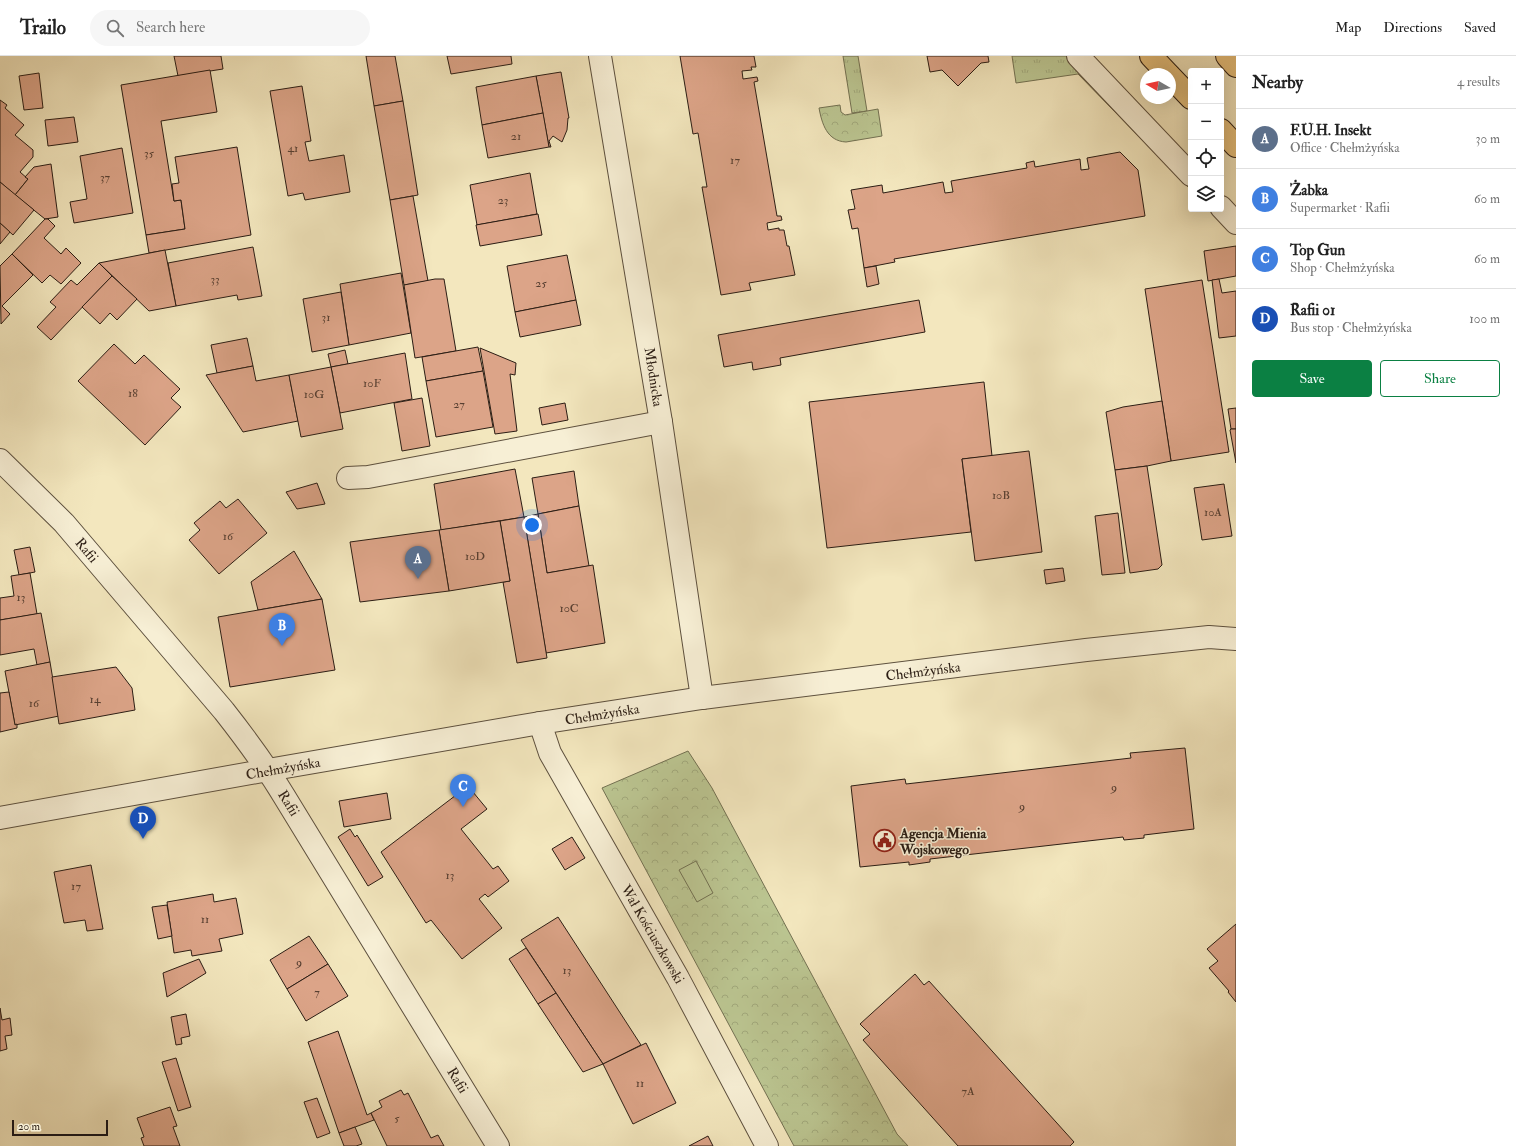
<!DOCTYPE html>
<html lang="en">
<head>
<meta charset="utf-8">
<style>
	:root { --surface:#fff; --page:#f6f6f6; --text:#222; --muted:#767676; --line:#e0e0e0; --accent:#0b8043 }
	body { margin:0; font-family:"IM FELL Double Pica",serif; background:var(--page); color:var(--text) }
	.controls { position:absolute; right:12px; top:12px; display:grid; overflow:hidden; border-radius:4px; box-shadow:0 4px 16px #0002 }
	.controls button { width:36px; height:36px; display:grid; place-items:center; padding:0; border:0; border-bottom:1px solid var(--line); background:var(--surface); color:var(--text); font:20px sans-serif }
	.compass { position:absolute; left:1140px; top:12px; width:36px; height:36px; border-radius:50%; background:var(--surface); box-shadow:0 4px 16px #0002; rotate:279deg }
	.scale { position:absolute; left:12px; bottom:10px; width:96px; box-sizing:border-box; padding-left:4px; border:2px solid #2b1d14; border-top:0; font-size:11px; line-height:14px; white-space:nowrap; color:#2b1d14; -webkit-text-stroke:3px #f7efd5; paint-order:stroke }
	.you { position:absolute; left:532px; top:469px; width:14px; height:14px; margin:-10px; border:3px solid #fff; border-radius:50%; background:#1a73e8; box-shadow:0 0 0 6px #1a73e833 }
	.badge { display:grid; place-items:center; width:26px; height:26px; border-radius:50%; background:var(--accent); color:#fff; font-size:13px; font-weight:700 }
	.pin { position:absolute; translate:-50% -33px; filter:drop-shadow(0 1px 2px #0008) }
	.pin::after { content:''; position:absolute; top:21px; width:14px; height:12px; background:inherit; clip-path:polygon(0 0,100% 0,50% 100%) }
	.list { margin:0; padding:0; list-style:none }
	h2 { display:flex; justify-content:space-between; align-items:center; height:52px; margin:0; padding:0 16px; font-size:17px }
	h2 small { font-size:13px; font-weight:400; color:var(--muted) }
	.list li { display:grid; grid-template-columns:26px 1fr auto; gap:12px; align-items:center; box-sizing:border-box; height:60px; padding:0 16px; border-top:1px solid var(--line) }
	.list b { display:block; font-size:15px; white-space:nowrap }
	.list p { margin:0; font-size:13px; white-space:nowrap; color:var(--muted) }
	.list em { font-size:13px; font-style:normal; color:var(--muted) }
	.actions { display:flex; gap:8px; padding:12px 16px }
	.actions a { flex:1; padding:9px 0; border:1px solid var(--accent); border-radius:4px; text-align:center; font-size:14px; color:var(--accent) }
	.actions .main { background:var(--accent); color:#fff }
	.icon { flex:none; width:22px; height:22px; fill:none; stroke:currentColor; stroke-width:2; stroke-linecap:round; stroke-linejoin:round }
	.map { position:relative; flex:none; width:1236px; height:1090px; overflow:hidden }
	header { display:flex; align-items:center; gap:24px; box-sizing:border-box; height:56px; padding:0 20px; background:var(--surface); border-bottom:1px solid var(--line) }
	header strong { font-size:19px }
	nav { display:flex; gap:22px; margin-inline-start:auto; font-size:14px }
	.search { width:280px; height:36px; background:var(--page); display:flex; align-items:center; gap:10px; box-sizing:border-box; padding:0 14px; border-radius:22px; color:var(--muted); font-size:15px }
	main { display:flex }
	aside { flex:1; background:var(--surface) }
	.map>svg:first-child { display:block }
	.grass { fill:url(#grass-tufts); stroke:#737152 }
	.park { fill:url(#park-crowns); stroke:#737152 }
	.pitch { fill:#bbc591; stroke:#737152 }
	.building { fill:#dca488; stroke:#2b1d14 }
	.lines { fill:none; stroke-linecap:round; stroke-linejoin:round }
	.minor-casing { stroke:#5d503e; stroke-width:24 }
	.major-casing { stroke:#2b1d14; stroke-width:24 }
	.minor { stroke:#f7efd5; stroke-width:22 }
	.major { stroke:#eac47f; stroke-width:22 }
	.labels { text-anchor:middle; stroke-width:3; stroke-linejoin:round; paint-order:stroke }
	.number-label { font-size:12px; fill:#573f31 }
	.street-label { font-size:14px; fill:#2b1d14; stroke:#f7efd5 }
	.poi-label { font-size:14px; font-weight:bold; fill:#2b1d14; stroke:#f7efd5; text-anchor:start }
</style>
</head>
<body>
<header>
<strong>Trailo</strong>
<div class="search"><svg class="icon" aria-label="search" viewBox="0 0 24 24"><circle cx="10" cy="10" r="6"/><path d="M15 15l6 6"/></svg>Search here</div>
<nav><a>Map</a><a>Directions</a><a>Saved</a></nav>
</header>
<main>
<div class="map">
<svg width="1236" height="1090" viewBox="0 0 1236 1090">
	<defs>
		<pattern id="grass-tufts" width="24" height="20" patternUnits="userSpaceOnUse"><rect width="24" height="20" fill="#bbc591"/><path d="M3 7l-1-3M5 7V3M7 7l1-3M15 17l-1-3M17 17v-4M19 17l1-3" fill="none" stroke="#a1a97c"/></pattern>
		<pattern id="park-crowns" width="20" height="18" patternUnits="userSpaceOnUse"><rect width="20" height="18" fill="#bbc591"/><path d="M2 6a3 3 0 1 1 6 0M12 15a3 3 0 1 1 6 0" fill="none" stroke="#a1a97c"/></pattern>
	</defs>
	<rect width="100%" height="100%" fill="#f3e7be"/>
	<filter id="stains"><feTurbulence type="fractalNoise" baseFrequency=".005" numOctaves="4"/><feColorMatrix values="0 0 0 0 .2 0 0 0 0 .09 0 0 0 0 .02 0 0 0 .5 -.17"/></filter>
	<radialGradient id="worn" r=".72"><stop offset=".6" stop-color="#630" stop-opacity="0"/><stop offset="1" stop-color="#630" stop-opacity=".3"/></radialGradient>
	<g class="grass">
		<path d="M843,0H858L867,55L852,57Z"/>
		<path d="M1012,0H1067L1191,131V134L1078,18L1016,27Z"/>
	</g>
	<g class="park">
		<path d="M840,49L841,56L845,59L878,53L882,80L846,86C827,85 822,68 819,52Z"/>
		<path d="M688,695L712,732L897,1078L908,1090H794L602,732Z"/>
	</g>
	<path class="pitch" d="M696,805L713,837L697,846L679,814Z"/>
	<g class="building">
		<path d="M174,0H221L223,13L178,20Z"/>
		<path d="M366,0H395L403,45L374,50Z"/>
		<path d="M447,0H511L512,8L451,18Z"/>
		<path d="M680,0H754L756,11H751L752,14L742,15L743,23L757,21L758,25L754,26L777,160H781L782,164L767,167L768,174L779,172V174H784L787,190H789L795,219L749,227L751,234L721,239L702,131H707L698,77L693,78Z"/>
		<path d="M927,0H988L989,6L981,7L958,30L942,14L930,16Z"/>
		<path d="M210,14L217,56L161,65L174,145L181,144L185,173L146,179L121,29Z"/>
		<path d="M561,16L569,62H568L567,74L562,86L553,80L549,85L551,91H549L536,20Z"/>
		<path d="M39,17L43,52L24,54L19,20Z"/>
		<path d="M536,20L543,57L482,69L476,31Z"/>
		<path d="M302,30L311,85L305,86L309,105L344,99L350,136L305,144L303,137L288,140L270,35Z"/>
		<path d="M0,44L7,49L5,52L24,69L15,79L33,94V101L20,116L28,123L15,139L0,126Z"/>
		<path d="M403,45L418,139L390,144L374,50Z"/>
		<path d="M543,57L549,91L488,102L482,69Z"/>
		<path d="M74,61L78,86L48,90L45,64Z"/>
		<path d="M237,91L251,179L149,197L146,179L185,173L181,144L174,145L172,128L179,127L175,101Z"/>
		<path d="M122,92L133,157L74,167L70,146L87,143L80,100Z"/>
		<path d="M1120,96L1138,114L1145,160L894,203L895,206L864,212L858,172L852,173L848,154L855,153L851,134L882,129L883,137L943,126L945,137L953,136L951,125L1027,112L1026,107L1034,105L1035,111L1080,103L1081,114L1089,113L1087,102Z"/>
		<path d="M51,108L58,161L45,163L15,139L28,123L25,121L34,111Z"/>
		<path d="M530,117L537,158L477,169L470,129Z"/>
		<path d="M0,126L34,154L13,179L0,167Z"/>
		<path d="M413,140L428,225L404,229L390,144Z"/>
		<path d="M538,158L542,179L480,190L476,169Z"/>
		<path d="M45,163H48L55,170L44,182L61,198L66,192L81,207L61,228L50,219L42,227L12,198Z"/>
		<path d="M0,167L10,176L0,188Z"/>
		<path d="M1236,190V220L1208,225L1204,195Z"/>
		<path d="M253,191L262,240L238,244L237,239L176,250L168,207Z"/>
		<path d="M165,194L176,250L149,255L99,207Z"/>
		<path d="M12,198L33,219L2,250L10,258L1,268L0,210Z"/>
		<path d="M567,199L576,244L515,256L507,210Z"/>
		<path d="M99,207L112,220L51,284L37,271L56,251L50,246L71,224L77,229Z"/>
		<path d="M876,210L879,228L867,231L864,212Z"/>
		<path d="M401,217L411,277L349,289L340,228Z"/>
		<path d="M112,220L137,243L117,264L110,257L100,268L82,251Z"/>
		<path d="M435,223H444L456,295L415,302L404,229Z"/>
		<path d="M1219,223L1222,237L1236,235V280L1219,282L1212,224Z"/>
		<path d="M1202,224L1229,396L1171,405L1145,233Z"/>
		<path d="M341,236L349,289L312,296L303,243Z"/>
		<path d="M576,244L581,269L520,281L515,256Z"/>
		<path d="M919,244L925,276L780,302L781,309L753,314L752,306L724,311L718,279Z"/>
		<path d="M247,282L253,310L217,317L211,289Z"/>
		<path d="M114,288L135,308L144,299L180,333L171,342L181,351L145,389L78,325Z"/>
		<path d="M478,291L483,315L426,325L422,301Z"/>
		<path d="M480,292L516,307L515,319L510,318L517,375L495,378Z"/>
		<path d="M345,294L348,308L331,311L328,298Z"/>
		<path d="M405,297L412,343L340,357L331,311Z"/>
		<path d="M253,310L256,325L289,319L298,365L243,376L206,319Z"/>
		<path d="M331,311L343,373L301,381L289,319Z"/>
		<path d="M483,315L493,371L436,381L426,325Z"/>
		<path d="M984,326L992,400L962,403L971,476L827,492L809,346Z"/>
		<path d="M422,342L430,390L402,395L394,347Z"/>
		<path d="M1162,345L1171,405L1147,410L1115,414L1106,356L1123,351Z"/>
		<path d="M565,347L568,364L542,369L539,352Z"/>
		<path d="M1236,352V373H1231L1228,353Z"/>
		<path d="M1231,373H1236V407L1230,374Z"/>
		<path d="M1029,395L1042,496L975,505L962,403Z"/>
		<path d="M1147,410L1162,509L1158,513L1130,517L1115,414Z"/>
		<path d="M515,413L524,461L441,474L434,428Z"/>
		<path d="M574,415L579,450L538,458L532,422Z"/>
		<path d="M317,427L325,448L297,453L286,436Z"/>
		<path d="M1224,428L1232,480L1202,484L1194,432Z"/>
		<path d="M238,443L267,477L219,518L189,484L200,474L194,467L220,445L226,452Z"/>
		<path d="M579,450L589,510L547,517L538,458Z"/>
		<path d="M1118,457L1125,517L1102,519L1095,460Z"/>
		<path d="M538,458L547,517L593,509L605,587L546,597L524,461Z"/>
		<path d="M524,461L547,602L517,607L503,526L510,525L500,465Z"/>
		<path d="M500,465L510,525L449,535L439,474Z"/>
		<path d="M439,474L449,535L360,546L350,486Z"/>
		<path d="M30,491L35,516L19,519L14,494Z"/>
		<path d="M294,495L322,543L258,554L251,526Z"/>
		<path d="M1063,512L1065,525L1046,528L1044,514Z"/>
		<path d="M30,517L37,558L0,564V542L14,540L11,520Z"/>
		<path d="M322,543L335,614L230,631L218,561Z"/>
		<path d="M41,557L50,606L37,609L34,593L0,599V564Z"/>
		<path d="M50,606L59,660L15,669L5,615Z"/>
		<path d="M116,611L132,632L135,654L59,668L52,621Z"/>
		<path d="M9,636L15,669L17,668V672L0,676V637Z"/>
		<path d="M1185,692L1194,773L1144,779V782L1124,784L1123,781L930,803V806L909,809V806L860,811L851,730L905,723L906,728L1131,702L1130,697Z"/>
		<path d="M468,730L487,753L461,773L493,813L498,810L509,825L488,841L485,838L479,843L502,872L462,903L431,864L426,867L381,796Z"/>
		<path d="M387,737L391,763L344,771L339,745Z"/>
		<path d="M350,773L355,781L357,779L383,821L368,830L338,781Z"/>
		<path d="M572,781L585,802L565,814L552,793Z"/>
		<path d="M91,809L103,873L87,875L85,864L64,867L54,816Z"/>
		<path d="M213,838L214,846L236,842L243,878L219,883L222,895L192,900L191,894L174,897L167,846Z"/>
		<path d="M167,849L172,880L158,883L152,851Z"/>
		<path d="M558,861L641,989L603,1008L521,884Z"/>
		<path d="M1236,868V946L1228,936L1229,935L1209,912L1218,905L1207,893Z"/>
		<path d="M309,880L328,908L287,933L270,904Z"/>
		<path d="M526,892L556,937L538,948L509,903Z"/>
		<path d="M199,903L206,917L167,941L163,917Z"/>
		<path d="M328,908L348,940L306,965L287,933Z"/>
		<path d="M915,918L924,929L929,925L1074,1086L1070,1090H958L863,984L870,978L860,968Z"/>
		<path d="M556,937L603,1008L583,1016L538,948Z"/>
		<path d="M0,952L2,964L10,962L12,979L5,980L7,993L0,995Z"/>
		<path d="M186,958L190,980L181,982L182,988L176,989L171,961Z"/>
		<path d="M338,975L367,1059L371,1057L374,1064L339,1077L308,986Z"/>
		<path d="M646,987L676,1047L633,1068L603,1008Z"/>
		<path d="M176,1002L191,1051L178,1055L162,1006Z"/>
		<path d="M401,1034L404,1039L408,1037L431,1082L438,1079L444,1090H387L371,1057L382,1051L379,1045Z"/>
		<path d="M317,1042L330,1077L317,1082L304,1046Z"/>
		<path d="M170,1051L177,1070L173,1071L180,1090H144L141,1082L144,1081L137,1062Z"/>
		<path d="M355,1071L362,1088L356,1090H344L339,1077Z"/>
		<path d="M708,1080L713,1090H689Z"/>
	</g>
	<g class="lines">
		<defs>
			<g id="minor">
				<path d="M600,0L661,366L702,642"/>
				<path d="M1078,0L1191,119"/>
				<path d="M1221,151L1236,167"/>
				<path d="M0,404L64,467L224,655C246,683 266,710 284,740L498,1090"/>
				<path d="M348,422L368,421L661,366"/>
				<path d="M540,667L550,697L678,922L767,1090"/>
				<path d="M0,762L268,714L540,667L702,642L1086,594L1209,581L1236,583"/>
			</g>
			<g id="major">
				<path d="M1151,0L1168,18"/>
				<path d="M1227,0L1236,10"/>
				<path d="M1170,20L1191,42"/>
				<path d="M1221,74L1236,90"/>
			</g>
		</defs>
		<use href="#minor" class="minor-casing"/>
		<use href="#major" class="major-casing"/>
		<use href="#minor" class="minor"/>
		<use href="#major" class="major"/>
	</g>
	<defs>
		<symbol id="civic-ring" viewBox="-11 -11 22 22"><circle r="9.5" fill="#f7efd5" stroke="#8f2418" stroke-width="1.5"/><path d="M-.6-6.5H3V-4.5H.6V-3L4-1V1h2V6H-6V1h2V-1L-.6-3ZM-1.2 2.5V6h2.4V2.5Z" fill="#8f2418"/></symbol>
	</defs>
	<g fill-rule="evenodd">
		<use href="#civic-ring" x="872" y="772" width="25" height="25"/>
	</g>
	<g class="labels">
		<g class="number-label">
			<text x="516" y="84">21</text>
			<text x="293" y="96">41</text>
			<text x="149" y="101">35</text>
			<text x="735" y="108">17</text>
			<text x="105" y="125">37</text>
			<text x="503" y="148">23</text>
			<text x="215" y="227">33</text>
			<text x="541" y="231">25</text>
			<text x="326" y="265">31</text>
			<text x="372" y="331">10F</text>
			<text x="133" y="341">18</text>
			<text x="314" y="342">10G</text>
			<text x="459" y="352">27</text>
			<text x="1001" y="443">10B</text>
			<text x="1213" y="460">10A</text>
			<text x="228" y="484">16</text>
			<text x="475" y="504">10D</text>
			<text x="21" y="545">13</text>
			<text x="569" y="556">10C</text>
			<text x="95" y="647">14</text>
			<text x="34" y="651">16</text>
			<text x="1114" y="735">9</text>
			<text x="1022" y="754">9</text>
			<text x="450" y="823">13</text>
			<text x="76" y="834">17</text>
			<text x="205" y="867">11</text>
			<text x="299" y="910">9</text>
			<text x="567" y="918">13</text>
			<text x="317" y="940">7</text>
			<text x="640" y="1031">11</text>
			<text x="968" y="1039">7A</text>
			<text x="397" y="1066">5</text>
		</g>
		<g class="street-label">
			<text transform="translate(654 321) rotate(81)" y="5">Młodnicka</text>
			<text transform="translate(87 494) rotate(50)" y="5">Rafii</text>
			<text transform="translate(923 615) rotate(-7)" y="5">Chełmżyńska</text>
			<text transform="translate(602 658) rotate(-9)" y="5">Chełmżyńska</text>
			<text transform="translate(283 712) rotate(-10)" y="5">Chełmżyńska</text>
			<text transform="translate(289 747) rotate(58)" y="5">Rafii</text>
			<text transform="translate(653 878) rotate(60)" y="5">Wał Kościuszkowski</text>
			<text transform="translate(458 1024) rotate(59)" y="5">Rafii</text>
		</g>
		<g class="poi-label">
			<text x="900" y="782">Agencja Mienia<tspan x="900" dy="16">Wojskowego</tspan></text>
		</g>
	</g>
	<rect width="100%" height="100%" filter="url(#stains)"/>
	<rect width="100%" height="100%" fill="url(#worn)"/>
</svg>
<div class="controls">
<button>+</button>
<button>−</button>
<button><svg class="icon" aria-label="locate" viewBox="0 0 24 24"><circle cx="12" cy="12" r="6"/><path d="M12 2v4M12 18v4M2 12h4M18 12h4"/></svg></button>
<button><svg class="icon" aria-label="layers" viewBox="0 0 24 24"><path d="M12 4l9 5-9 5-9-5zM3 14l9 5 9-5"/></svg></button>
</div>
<svg class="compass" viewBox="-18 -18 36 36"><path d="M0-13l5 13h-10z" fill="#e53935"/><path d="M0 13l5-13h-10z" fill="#767676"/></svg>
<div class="scale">20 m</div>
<div class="you"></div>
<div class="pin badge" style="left:418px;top:523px;background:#5c6f8a">A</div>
<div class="pin badge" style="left:282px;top:590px;background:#3f7fe0">B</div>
<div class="pin badge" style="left:463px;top:751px;background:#3f7fe0">C</div>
<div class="pin badge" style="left:143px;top:783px;background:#1a4fb4">D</div>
</div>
<aside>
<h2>Nearby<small>4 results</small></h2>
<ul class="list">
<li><span class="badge" style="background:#5c6f8a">A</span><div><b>F.U.H. Insekt</b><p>Office · Chełmżyńska</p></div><em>30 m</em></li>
<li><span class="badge" style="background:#3f7fe0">B</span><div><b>Żabka</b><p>Supermarket · Rafii</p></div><em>60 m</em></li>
<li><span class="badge" style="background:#3f7fe0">C</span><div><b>Top Gun</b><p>Shop · Chełmżyńska</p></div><em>60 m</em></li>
<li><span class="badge" style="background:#1a4fb4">D</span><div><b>Rafii 01</b><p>Bus stop · Chełmżyńska</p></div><em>100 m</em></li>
</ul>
<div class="actions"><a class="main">Save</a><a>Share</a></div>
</aside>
</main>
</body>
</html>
